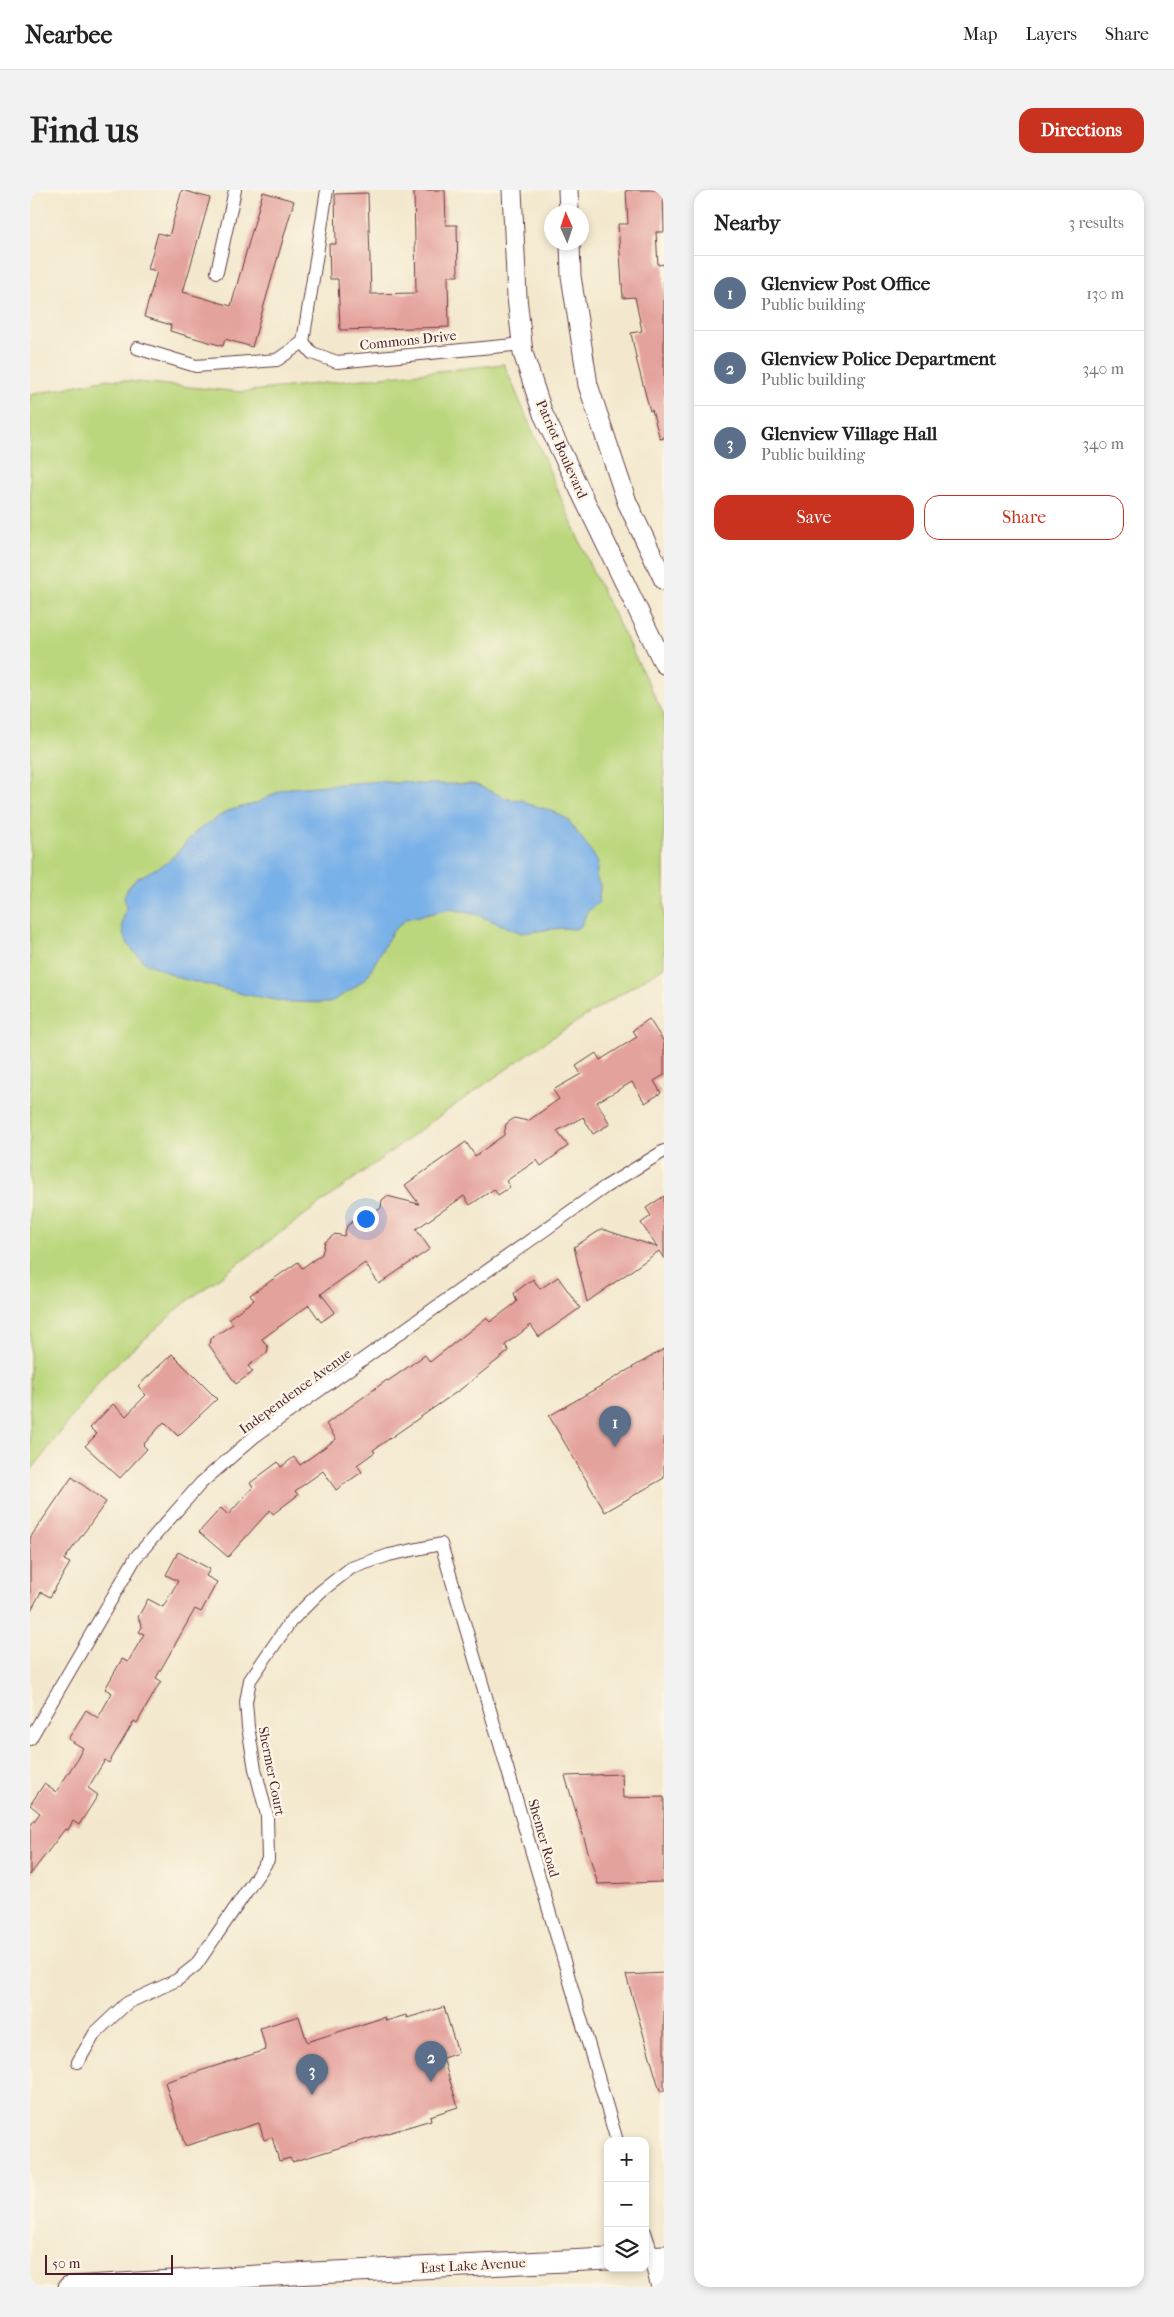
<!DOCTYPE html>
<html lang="en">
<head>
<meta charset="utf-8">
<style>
	:root { --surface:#fff; --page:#f2f2f2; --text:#222; --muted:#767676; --line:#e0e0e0; --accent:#c8321e }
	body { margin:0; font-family:"IM FELL French Canon",serif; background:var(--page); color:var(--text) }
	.controls { position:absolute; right:15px; bottom:15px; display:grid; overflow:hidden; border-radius:10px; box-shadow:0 2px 8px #0003 }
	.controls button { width:45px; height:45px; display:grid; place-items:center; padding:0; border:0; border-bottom:1px solid var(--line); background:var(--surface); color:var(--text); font:25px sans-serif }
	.compass { position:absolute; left:514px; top:15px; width:45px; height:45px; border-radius:50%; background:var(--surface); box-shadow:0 2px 8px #0003; rotate:357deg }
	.scale { position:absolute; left:15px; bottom:12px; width:128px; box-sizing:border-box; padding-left:5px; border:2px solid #4a1f2b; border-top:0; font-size:14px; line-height:18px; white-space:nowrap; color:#4a1f2b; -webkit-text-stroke:4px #fcf5e5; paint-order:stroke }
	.you { position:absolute; left:335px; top:1028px; width:18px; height:18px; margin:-12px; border:4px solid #fff; border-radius:50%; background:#1a73e8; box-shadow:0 0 0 8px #1a73e833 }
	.badge { display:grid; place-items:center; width:32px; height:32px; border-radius:50%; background:var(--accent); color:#fff; font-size:16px; font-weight:700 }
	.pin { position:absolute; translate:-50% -41px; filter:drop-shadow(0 1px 2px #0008) }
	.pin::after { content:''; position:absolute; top:26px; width:18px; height:15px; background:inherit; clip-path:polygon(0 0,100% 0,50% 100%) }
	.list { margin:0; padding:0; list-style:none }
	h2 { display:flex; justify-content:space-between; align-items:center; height:65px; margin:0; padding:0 20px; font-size:21px }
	h2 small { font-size:16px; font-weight:400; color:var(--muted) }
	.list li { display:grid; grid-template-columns:32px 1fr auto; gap:15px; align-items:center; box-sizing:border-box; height:75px; padding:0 20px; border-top:1px solid var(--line) }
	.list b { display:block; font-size:19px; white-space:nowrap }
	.list p { margin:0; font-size:16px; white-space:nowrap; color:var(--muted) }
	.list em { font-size:16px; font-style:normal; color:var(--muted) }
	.actions { display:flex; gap:10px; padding:15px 20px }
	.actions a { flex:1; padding:11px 0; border:1px solid var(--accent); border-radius:15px; text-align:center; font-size:18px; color:var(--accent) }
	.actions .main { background:var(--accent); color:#fff }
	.icon { flex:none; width:28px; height:28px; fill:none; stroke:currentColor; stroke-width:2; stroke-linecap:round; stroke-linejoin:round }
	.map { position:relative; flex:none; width:634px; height:2097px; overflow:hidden; border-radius:15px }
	header { display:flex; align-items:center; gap:30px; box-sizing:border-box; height:70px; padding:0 25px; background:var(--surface); border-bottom:1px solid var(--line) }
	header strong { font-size:24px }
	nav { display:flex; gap:28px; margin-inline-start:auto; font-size:18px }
	.intro { display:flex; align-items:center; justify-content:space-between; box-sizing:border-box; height:120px; padding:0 30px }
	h1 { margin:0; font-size:35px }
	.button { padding:12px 22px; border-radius:15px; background:var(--accent); color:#fff; font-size:18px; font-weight:700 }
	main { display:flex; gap:30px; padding:0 30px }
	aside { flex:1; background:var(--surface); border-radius:15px; box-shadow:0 2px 8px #0003 }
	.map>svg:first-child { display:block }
	.green { fill:#bbd77d; stroke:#827b54 }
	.water { fill:#78b0e8; stroke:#61688a }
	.building { fill:#e4a29c }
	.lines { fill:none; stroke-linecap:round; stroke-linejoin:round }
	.street-casing { stroke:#633d43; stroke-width:14 }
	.secondary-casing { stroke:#633d43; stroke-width:21 }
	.primary-casing { stroke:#633d43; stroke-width:23 }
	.street { stroke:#fff; stroke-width:12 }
	.secondary { stroke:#fff; stroke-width:19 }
	.primary { stroke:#fff; stroke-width:21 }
	.labels { text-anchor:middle; stroke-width:5; stroke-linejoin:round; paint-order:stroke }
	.street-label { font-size:14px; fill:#4a1f2b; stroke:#fcf5e5 }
</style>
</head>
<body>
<header>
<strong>Nearbee</strong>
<nav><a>Map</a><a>Layers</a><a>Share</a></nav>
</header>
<div class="intro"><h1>Find us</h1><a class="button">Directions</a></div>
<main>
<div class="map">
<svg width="634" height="2097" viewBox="0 0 634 2097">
	<rect width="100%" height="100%" fill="#fcf5e5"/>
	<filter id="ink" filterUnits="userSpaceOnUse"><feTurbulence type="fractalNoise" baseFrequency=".02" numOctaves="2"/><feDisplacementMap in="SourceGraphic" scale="10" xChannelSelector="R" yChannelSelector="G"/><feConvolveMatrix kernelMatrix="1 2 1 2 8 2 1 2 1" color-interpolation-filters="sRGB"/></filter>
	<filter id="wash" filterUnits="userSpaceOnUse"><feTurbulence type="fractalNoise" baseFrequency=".0096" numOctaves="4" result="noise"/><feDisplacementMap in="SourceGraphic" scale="20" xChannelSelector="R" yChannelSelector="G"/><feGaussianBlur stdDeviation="1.12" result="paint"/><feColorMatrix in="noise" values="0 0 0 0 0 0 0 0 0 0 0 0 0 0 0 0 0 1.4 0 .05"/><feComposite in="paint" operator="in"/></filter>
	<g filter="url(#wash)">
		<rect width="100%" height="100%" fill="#f3e8cd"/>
		<path class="green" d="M474,174L560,376L634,525V777L524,846L408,927L156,1112L75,1184L0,1282V205L77,189L211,202Z"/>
		<path class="water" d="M350,591L368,593L373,591L385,594H444L478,609L493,610L498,614L520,620L531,626L537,629L557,655L568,672L566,687L570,695L569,712L557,722L551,736L546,739L531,738L491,743L448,725L421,719L376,729L362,742L337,787L324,798L299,813L256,812L213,804L149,788L114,772L99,756L94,746L92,735L96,718L94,706L98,698L106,689L138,672L168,640L197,621L227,613L251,600L260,598Z"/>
		<g id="blocks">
			<g class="building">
				<path d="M152,0L180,8L153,102L201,116L233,2L264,11L222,157L195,149L193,156L140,141L141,135L114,127L127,81L118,79L128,43L139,46Z"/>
				<path d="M384,0H415L416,35H427L428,86H418L419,137L310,140L308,89H300L299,54H306L305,4L338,3L341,104L386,103Z"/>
				<path d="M596,0H633L634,42H626L628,75L634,74V248L630,249L622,220L620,221L607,172L601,143L612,141L605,107L593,108L588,34H598Z"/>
				<path d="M619,829L634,852V885L624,891L631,903L615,913L602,892L567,912L580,934L563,944L553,927L527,941L538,956L511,976L507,970L476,991L480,997L468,1005L464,999L440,1015L434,1006L386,1039L400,1059L349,1094L335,1073L291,1104L305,1122L291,1132L279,1115L232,1149L238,1157L237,1163L218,1176L223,1182L206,1194L179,1155L180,1149L203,1134L199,1128L224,1110L220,1105L268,1072L272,1078L292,1064L295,1052L305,1044L314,1046L317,1036L325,1030L331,1031L351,1018L352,1010L357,1006L389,1014L375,995L436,952L445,966L474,945L476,934L484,928L498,931L529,909L523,900L551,884L546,876L566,863L570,870L607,847L603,840Z"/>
				<path d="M634,1006V1069L629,1061L557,1112L544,1057L572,1039L627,1057L611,1033L621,1026L616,1018Z"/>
				<path d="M528,1087L550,1118L509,1147L501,1135L475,1155L479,1161L431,1199L343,1260L345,1262L327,1275L332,1282L306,1300L293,1281L265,1301L268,1305L243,1324L240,1320L198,1367L169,1342L191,1318L198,1325L223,1297L220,1293L248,1272L251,1277L264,1267L270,1275L306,1249L296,1234L357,1190L358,1191L395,1165L400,1172L456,1128L460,1132L487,1112L484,1103L503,1089L510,1099Z"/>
				<path d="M634,1159V1288L575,1322L519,1226Z"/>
				<path d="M142,1164L187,1209L148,1246L134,1232L113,1255L117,1259L90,1288L55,1256L67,1244L60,1238L83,1214L96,1226L116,1205L108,1196Z"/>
				<path d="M42,1287L76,1312L34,1370L40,1373L20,1407L11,1402L0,1422V1348Z"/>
				<path d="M148,1362L180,1379L176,1386L187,1392L171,1422L165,1419L126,1488L131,1491L107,1533L104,1531L79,1573L75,1570L58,1598L68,1605L49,1635L43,1631L38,1640L35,1639L0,1685V1636L10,1623L0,1615L14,1594L26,1602L46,1571L53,1558L38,1549L56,1520L68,1528L82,1503L75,1499L92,1469L98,1472L114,1444L109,1442L112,1437L108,1427L118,1409L133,1417L148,1391L136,1385Z"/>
				<path d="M592,1584L593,1608L634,1607V1692L568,1694L535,1586Z"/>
				<path d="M634,1783V1901H630L596,1785Z"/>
				<path d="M414,1817L428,1863L413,1868L428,1917L400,1926L401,1930L262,1972L260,1968L249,1971L242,1947L234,1950L229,1933L155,1956L135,1892L236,1860L230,1838L269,1826L277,1852L355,1827L356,1831L376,1825L377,1828Z"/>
			</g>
		</g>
	</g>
	<g filter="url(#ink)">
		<use href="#blocks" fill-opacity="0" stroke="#633d43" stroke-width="1"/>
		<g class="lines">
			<defs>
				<g id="street">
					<path d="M187,82L205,0"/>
					<path d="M273,152L282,163L307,172L493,154"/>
					<path d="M107,158L166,176L247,170L273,152L297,0"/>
					<path d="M0,1549L106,1367L171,1293L225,1246L575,997L634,961"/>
					<path d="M48,1872L65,1843L97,1813L147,1790L166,1775L238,1670L237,1625L225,1579L218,1537L216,1512L220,1490L260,1432L290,1402L321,1378L359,1365L411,1354L587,1951"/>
					<path d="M615,2042L623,2067"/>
				</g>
				<g id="secondary">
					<path d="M482,0L487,107L493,163L513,224L634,474"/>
					<path d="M538,0L539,22"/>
					<path d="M540,52L541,86L558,195L597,312L634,390"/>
					<path d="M623,2067L631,2097"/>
				</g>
				<g id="primary">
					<path d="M615,2067L634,2066"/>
					<path d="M39,2097L263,2084L578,2069"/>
				</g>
			</defs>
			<use href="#street" class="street-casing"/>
			<use href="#secondary" class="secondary-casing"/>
			<use href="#primary" class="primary-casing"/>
			<use href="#street" class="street"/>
			<use href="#secondary" class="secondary"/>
			<use href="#primary" class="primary"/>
		</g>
	</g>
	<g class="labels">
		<g class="street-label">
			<text transform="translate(378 150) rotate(-6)" y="5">Commons Drive</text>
			<text transform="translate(532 259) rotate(66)" y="5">Patriot Boulevard</text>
			<text transform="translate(265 1201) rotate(-36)" y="5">Independence Avenue</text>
			<text transform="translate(242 1581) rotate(79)" y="5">Shermer Court</text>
			<text transform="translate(514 1648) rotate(74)" y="5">Shemer Road</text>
			<text transform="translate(443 2075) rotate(-3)" y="5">East Lake Avenue</text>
		</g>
	</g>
</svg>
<div class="controls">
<button>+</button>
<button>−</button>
<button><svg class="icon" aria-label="layers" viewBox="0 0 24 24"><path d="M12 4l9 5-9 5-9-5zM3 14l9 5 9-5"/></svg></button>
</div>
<svg class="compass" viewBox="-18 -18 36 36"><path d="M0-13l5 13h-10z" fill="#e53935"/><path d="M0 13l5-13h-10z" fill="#767676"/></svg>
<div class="scale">50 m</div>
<div class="you"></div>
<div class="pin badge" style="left:585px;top:1257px;background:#5c6f8a">1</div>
<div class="pin badge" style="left:401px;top:1892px;background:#5c6f8a">2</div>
<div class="pin badge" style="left:282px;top:1905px;background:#5c6f8a">3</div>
</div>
<aside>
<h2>Nearby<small>3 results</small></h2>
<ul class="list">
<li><span class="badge" style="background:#5c6f8a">1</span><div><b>Glenview Post Office</b><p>Public building</p></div><em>130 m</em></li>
<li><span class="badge" style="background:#5c6f8a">2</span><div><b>Glenview Police Department</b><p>Public building</p></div><em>340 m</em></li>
<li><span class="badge" style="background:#5c6f8a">3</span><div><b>Glenview Village Hall</b><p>Public building</p></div><em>340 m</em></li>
</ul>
<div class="actions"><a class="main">Save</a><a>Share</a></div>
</aside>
</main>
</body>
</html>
